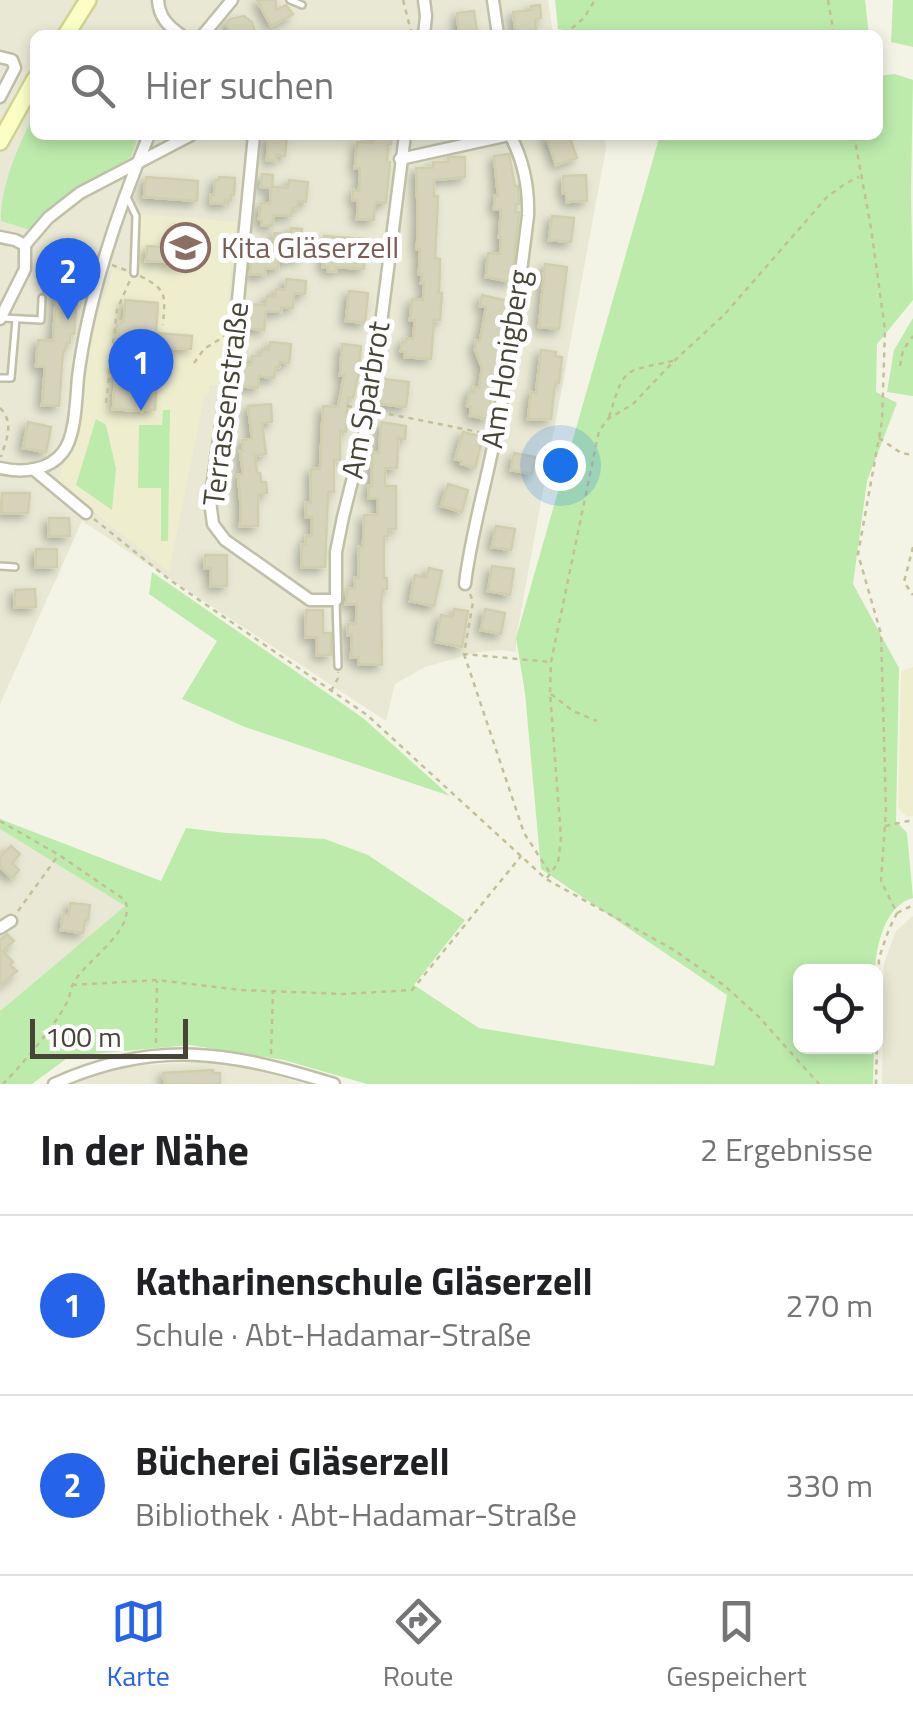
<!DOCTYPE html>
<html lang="de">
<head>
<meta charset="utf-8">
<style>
	:root { --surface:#fff; --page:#f2f2f2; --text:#202124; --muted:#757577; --line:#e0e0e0; --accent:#2563eb }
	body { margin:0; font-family:"Titillium Web",sans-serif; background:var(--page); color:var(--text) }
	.controls { position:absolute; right:30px; bottom:30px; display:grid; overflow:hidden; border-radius:15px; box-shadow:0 5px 15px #0003 }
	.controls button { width:90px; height:90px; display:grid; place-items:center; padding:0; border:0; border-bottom:2px solid var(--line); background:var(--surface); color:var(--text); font:50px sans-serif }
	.scale { position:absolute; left:30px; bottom:25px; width:158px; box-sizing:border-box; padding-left:10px; border:5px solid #474535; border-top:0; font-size:28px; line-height:35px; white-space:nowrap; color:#474535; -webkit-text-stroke:8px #fff; paint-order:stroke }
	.you { position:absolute; left:560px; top:465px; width:35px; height:35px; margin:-25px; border:8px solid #fff; border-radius:50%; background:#1a73e8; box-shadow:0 0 0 15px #1a73e833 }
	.badge { display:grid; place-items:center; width:65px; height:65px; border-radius:50%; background:var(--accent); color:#fff; font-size:32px; font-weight:700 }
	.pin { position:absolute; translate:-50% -82px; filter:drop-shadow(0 2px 5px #0008) }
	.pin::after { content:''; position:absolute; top:52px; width:35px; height:30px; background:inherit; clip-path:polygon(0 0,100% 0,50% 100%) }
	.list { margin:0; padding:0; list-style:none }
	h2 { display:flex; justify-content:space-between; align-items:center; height:130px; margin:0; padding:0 40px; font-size:42px }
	h2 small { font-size:32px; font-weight:400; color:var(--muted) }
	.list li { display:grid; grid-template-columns:65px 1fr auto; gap:30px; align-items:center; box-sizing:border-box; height:180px; padding:0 40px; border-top:2px solid var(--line) }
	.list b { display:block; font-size:38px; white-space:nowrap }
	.list p { margin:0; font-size:32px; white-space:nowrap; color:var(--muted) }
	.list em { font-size:32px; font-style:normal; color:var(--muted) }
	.icon { flex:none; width:55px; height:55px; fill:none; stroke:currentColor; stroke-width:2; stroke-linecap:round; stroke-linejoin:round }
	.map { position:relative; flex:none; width:913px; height:1084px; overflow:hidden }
	.search { position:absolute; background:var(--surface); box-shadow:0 5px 15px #0003; left:30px; right:30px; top:30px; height:110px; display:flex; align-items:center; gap:25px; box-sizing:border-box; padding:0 35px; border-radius:15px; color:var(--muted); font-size:38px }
	.sheet { height:490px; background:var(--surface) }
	nav { display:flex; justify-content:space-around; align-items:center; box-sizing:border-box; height:140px; border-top:2px solid var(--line); background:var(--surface); font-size:28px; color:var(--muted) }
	nav a { display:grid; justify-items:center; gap:5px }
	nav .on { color:var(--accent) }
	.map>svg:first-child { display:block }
	.residential { fill:#e8e8d4 }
	.education { fill:#eeeecf }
	.green { fill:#bcebac }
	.building { fill:#d6d3bb; stroke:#d1cead; stroke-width:2.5; filter:url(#shadow) }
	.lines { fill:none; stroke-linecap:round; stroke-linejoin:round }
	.service-casing { stroke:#c0bfa8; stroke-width:10 }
	.minor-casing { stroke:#c0bfa8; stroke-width:15 }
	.secondary-casing { stroke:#d1d391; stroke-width:20 }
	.path { stroke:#c3c098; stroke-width:2.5; stroke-dasharray:5 5; stroke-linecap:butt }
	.service { stroke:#fff; stroke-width:5 }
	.minor { stroke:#fff; stroke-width:10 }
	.secondary { stroke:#fcffc5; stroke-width:15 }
	.labels { text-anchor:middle; stroke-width:10; stroke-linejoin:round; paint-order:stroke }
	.education-label { font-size:30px; fill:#785e54; stroke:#fff; text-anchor:start }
	.street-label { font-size:30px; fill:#474535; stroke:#fff }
</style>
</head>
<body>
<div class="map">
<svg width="913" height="1084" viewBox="0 0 913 1084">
	<defs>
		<filter id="shadow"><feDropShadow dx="-4.5" dy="4.5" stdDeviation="5" flood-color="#0004"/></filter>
	</defs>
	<rect width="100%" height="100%" fill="#f4f4e6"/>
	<g class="residential">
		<path d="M0,0H548L553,33L560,35H35V135H604L606,148L516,638V652L502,650L478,652L425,667L395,684L386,721L82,521L0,704Z"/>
		<path d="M0,829L125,906L0,1011Z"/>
		<path d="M913,916V1084H882L884,963L896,931Z"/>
		<path d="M225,1061L305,1084H72L123,1066Z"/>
	</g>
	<g class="education">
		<path d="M137,214L236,222L219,386L210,385L209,393H205L169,572L58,483L64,461L76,440L92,335L113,269L135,275L140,226Z"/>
		<path d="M913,667V816L907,817L898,808L901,671Z"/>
	</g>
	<g class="green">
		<path d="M555,0H865L869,35H590L558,29Z"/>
		<path d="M893,0H913V47L891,42Z"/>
		<path d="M895,74L913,80L911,192L913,300L877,344L876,392L897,403L867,481L853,584L899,668L896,821L907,833L913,898C885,905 876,946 875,971L800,972V1046L874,1047L873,1084H367L284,1060L190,1045L70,1056L32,1084H0V1011L125,906L0,829V819L161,881L186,828L227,833L325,839L368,855L465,920L414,985L479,1028L714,1066L727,995L541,869L525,693L516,638L660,135H878V76Z"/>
		<path d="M35,115V135H138L131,157L41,215L30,230L1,221C0,189 18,143 35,115Z"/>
		<path d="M913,318V396L887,392L894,350Z"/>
		<path d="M163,410H170L168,541H161V488H138L139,425H162Z"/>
		<path d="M96,419L106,425L116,469L112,510L76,485Z"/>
		<path d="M152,572L363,718L450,796L245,727L182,699L217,641L149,594Z"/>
	</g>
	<g class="building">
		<path d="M257,0H276V10L286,5L293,14L271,26Z"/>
		<path d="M540,5L541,18L535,19L536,34L516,35L513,12L531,10V6Z"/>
		<path d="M474,11L477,31L459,33L457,13Z"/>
		<path d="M244,16L252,22L256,35H230L227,23L230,19Z"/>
		<path d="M268,135H287L285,156L276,155V161L267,160Z"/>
		<path d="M373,135H392L391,144H388L387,162H390L386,203L375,202L374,220L357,219L358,200H353V190L359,191L360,168H355L357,142L373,143Z"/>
		<path d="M546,135H569L577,158L556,165Z"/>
		<path d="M509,154L515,186H518L519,204H516L515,212H519V215L511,282L486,277L488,253L500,254L501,237H499L501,210L494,209L495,196H498L494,156Z"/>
		<path d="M448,157H465V177L434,180V196H438L435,258L440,259L439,293H442L440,320H434L431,359L405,357V352L401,351L402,342H406V338L413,339L415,320H410L412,299L423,300L424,283H421L422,274H419L420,250L417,249L418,217L416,168H433V162H448Z"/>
		<path d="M262,174L273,175L272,187L288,188L289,180L308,182L306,202L298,201L297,208H292L291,216L274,215L272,226L262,225V220L259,219L261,203L270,204L271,188L261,187Z"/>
		<path d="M586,175L587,201L567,202L566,193H563V176Z"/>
		<path d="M146,177L198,181L197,201L144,197Z"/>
		<path d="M219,177L235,178L234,195H231V201L225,200V204L211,203V195H214L215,180H219Z"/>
		<path d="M552,216L574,218L571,242L549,240Z"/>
		<path d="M175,225L194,227L193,237H199L195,263H185L184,266L169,265V262L146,261L147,246L166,247L167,236H175Z"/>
		<path d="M291,228L302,229L300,259L286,258V262L279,261L278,269L266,268L265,275L250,274L251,256L265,257L266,249L272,250L274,233L290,234Z"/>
		<path d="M324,236L365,239L364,269L336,267V271H328V267H323Z"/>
		<path d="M545,264L567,267L559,329L539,327Z"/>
		<path d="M286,279L306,281L305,294L294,293L293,308L281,307V312L266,311L264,330L247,328L249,304L266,305L267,296L275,297L276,289L285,290Z"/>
		<path d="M349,291L368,293L365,323L346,321Z"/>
		<path d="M62,294L77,297L74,334H70V343H66L65,351H63L59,406L42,405L45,367L36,366L38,340L53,341L56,295L62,296Z"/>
		<path d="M482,295L508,301L498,367H495L488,419L470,416L471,407L467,406L470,391L474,392V387L479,388L482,368L475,350L476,340L480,341L486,307L480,306Z"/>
		<path d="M125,300L158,303L156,333L192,336L191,349L159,347L155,410L142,409V411L113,409L116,366L132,367L134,337L118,336L120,322H124Z"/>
		<path d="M270,342L291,344L289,363L280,362L279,367H276L274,378L259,376L258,388L240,386L242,364L251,365L252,356H261L262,349L269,350Z"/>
		<path d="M342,344L361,346L358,376L353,398L348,397L346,432L340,431V460H334V492H328L325,567H302V545H306V536H312V517H306V503H311V469H320L323,406L338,407L344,375H340Z"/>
		<path d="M541,350L556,352L555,356L562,357L559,383L555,382L551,419H528L531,392L536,393Z"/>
		<path d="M383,379L409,382L406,407L380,404Z"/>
		<path d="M271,404L272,422L262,423L266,454L255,456L257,473H260L261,482H266L267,493L258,494V526H240L241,508L238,475L243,474L240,451H243L242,440L252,439L248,406Z"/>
		<path d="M28,422L51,427L46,452L23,448Z"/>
		<path d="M381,422L406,426L405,439L398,438L397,468H385V486H396V529H388V536H384V578H387V589H383L381,604L382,665L359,664V657H351L352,635H348V624H356L357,604H346L347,589H355V578H359V547H363L364,515H378V498H369V486H372V453H379Z"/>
		<path d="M463,432L483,437L475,468L461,464L462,461L455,459Z"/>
		<path d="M514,453L535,457L532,474L511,470Z"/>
		<path d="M448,484L468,490L462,512L441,506Z"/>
		<path d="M2,493H30L28,513H2Z"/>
		<path d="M49,518H69L70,536H49Z"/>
		<path d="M496,526L515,529L511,550L492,547Z"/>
		<rect x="36" y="549" width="21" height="18"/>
		<path d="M205,555H227V586H211V568H205Z"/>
		<path d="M492,566L514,569L510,595L488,591Z"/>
		<path d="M429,568L442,571L434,606L410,601L415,575L426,578Z"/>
		<path d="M35,589L36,607H15V590Z"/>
		<path d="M454,609L468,611L462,647L436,642L441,615L453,617Z"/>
		<path d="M485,609L505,613L501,634L481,630Z"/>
		<path d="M306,610H323V633H331V655H317V637H306Z"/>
		<path d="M11,846L20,854L12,863L19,870L12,878L0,867V857Z"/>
		<path d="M70,903L90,905L88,920H85L83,933L61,930L63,914L69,915Z"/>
		<path d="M7,934L14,941L3,951L13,962L10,965L17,971L0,986V940Z"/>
		<path d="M213,1070V1073H220V1084H165L163,1073Z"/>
	</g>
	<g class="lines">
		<defs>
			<g id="service">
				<path d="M290,0L302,5"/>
				<path d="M127,197L136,216L134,273"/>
				<path d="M3,318L41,320L42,298"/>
				<path d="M0,378H11L16,319"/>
				<path d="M0,566L15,567"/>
				<path d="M336,603L338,666"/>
			</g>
			<g id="minor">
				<path d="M158,0C159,17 168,26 181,35"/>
				<path d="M424,0L426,16L424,35"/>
				<path d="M493,0L498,35"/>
				<path d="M203,35L232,0"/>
				<path d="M0,57L12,60L15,68L0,97"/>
				<path d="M254,135L235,331L210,501L213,524L225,540L310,600H336V552L343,517L370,410L405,135"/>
				<path d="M400,159L509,135"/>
				<path d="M0,237L15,240L25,245"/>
				<path d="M25,245L48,218L80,193L191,135"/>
				<path d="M0,319L25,269V245"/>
				<path d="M0,468C22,473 49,471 63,452C76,436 76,398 78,377C88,297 118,210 149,135"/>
				<path d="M33,469L86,513"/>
				<path d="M465,584C471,532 487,482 496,431C510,360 519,288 528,216C529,187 524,161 510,135"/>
				<path d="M0,928L11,921"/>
				<path d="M54,1084C156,1038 231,1052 334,1084"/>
			</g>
			<g id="secondary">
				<path d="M66,35L88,0"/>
				<path d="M0,142L35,79"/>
			</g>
		</defs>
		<use href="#service" class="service-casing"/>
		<use href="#minor" class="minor-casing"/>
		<use href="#secondary" class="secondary-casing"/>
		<g class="path">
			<path d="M403,0L412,35"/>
			<path d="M828,0L834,35"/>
			<path d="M564,35L584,18L595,0"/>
			<path d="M854,135L871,228L885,330L882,421L858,554L881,634L886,809L881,881L897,913L889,929L879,958L876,1084"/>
			<path d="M112,265L128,271"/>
			<path d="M140,276C168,290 165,295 163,325"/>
			<path d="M43,293C50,265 69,276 89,278"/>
			<path d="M194,363L204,349L225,336"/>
			<path d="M900,366L903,350L913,336"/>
			<path d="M106,403L117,310L131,278"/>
			<path d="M347,406L362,408"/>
			<path d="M0,408C15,423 6,440 1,457"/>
			<path d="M379,412L484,433"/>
			<path d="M609,417C625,366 622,372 673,361"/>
			<path d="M879,438L901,453L913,455"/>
			<path d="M94,519L170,580L367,715L546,879L674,950L725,986L759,1017L819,1084"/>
			<path d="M913,547L904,582L913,595"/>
			<path d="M470,594L473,602L464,654L550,662"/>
			<path d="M464,654L524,833L550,873"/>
			<path d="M331,691L338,678V672"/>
			<path d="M551,694L573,711L597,721"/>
			<path d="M0,821L59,855L125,900C137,930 87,959 74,982C70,989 70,998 66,1004C55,1026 20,1067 3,1084"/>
			<path d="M885,826L913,820"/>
			<path d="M547,878L558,863L561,837L550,693L551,662L599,431L608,419L633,404L674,361L724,315L827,197L846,183L859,177"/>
			<path d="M18,911L57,857"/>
			<path d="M897,913L913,905"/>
			<path d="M72,985L157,980L241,990L344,994L412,990L521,856"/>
			<path d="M156,1043L157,981"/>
			<path d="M271,1054L273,992"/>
		</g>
		<use href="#service" class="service"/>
		<use href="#minor" class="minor"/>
		<use href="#secondary" class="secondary"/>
	</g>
	<defs>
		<symbol id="school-ring" viewBox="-11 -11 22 22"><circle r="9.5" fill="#fff" stroke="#8d6e63" stroke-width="1.5"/><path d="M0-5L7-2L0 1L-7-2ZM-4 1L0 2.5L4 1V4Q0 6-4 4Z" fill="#8d6e63"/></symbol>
	</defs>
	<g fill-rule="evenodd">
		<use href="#school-ring" x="158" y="220" width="55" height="55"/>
	</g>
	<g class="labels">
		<g class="education-label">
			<text x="221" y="258">Kita Gläserzell</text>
		</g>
		<g class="street-label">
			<text transform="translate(506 359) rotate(-81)" y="10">Am Honigberg</text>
			<text transform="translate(366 400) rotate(-80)" y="10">Am Sparbrot</text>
			<text transform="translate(226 404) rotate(-83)" y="10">Terrassenstraße</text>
		</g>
	</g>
</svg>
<div class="controls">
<button><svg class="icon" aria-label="locate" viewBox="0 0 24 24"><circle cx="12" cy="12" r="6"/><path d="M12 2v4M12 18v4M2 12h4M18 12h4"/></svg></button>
</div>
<div class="scale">100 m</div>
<div class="you"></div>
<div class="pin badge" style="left:141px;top:411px">1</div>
<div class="pin badge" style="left:68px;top:320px">2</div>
<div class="search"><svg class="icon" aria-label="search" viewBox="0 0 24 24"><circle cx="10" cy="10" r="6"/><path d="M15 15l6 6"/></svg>Hier suchen</div>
</div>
<section class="sheet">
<h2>In der Nähe<small>2 Ergebnisse</small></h2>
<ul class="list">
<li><span class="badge">1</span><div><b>Katharinenschule Gläserzell</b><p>Schule · Abt-Hadamar-Straße</p></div><em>270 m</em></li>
<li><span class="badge">2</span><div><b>Bücherei Gläserzell</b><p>Bibliothek · Abt-Hadamar-Straße</p></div><em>330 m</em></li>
</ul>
</section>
<nav>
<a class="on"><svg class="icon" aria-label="map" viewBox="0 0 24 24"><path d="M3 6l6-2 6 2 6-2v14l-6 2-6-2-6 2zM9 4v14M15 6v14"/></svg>Karte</a>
<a><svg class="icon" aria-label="directions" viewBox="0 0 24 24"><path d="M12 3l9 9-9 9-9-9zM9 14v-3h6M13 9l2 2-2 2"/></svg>Route</a>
<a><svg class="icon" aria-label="saved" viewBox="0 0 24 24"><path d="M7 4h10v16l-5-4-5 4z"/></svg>Gespeichert</a>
</nav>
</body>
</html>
